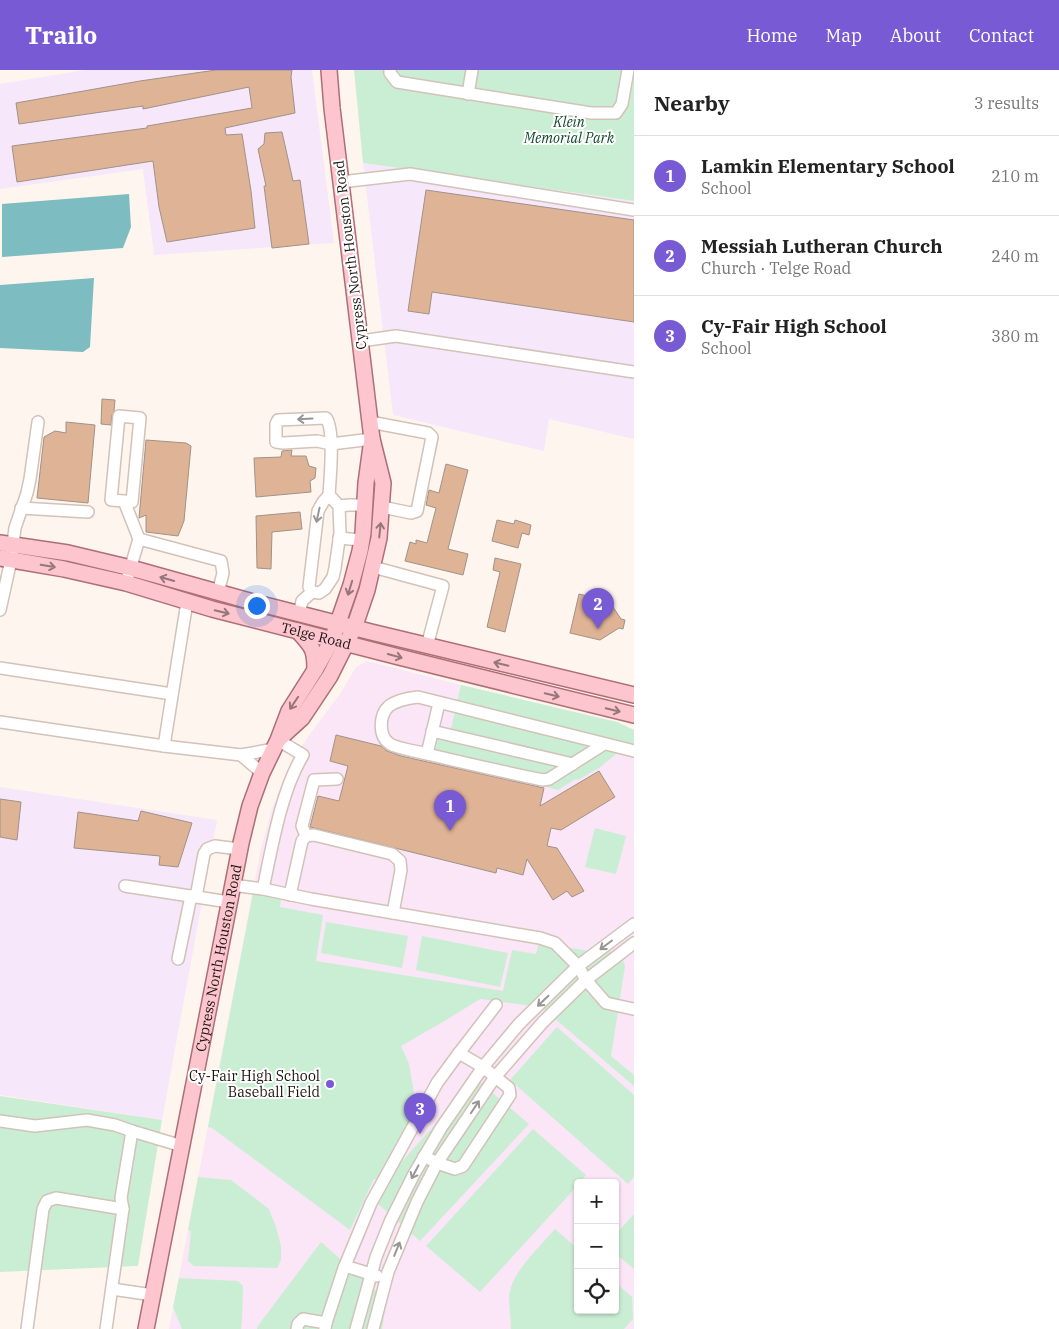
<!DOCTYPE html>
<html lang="en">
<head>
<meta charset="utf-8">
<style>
	:root { --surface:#fff; --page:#f2f2f2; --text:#222; --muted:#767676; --line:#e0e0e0; --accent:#775ad4 }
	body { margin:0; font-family:"IBM Plex Serif",serif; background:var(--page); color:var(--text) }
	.controls { position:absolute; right:15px; bottom:15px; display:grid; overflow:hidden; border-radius:5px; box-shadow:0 1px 4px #0004 }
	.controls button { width:45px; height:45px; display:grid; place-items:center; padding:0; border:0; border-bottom:1px solid var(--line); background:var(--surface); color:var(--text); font:25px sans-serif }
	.you { position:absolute; left:256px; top:535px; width:18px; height:18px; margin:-12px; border:4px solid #fff; border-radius:50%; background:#1a73e8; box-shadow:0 0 0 8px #1a73e833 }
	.badge { display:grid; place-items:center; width:32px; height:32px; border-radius:50%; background:var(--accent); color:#fff; font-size:16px; font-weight:700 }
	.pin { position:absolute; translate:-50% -41px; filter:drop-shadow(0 1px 2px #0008) }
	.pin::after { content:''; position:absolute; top:26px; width:18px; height:15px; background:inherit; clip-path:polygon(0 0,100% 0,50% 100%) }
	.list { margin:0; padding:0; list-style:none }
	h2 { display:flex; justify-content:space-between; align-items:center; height:65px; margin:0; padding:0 20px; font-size:21px }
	h2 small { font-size:16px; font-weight:400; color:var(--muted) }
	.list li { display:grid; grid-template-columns:32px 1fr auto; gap:15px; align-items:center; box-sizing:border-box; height:80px; padding:0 20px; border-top:1px solid var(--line) }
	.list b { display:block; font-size:19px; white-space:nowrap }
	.list p { margin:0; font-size:16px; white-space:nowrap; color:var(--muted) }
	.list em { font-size:16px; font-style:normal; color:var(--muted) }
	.icon { flex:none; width:28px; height:28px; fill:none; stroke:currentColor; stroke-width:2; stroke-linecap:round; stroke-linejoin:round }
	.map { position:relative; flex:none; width:634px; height:1259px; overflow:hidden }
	header { display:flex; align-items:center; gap:30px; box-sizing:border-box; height:70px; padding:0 25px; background:var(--accent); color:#fff }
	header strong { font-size:24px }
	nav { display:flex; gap:28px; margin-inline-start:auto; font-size:18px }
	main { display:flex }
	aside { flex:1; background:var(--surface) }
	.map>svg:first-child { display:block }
	.industrial { fill:#f6e7fb }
	.education { fill:#fae6f6; fill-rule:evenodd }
	.green { fill:#caeed4 }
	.water { fill:#7dbdc1 }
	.building { fill:#dfb395; stroke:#a09288 }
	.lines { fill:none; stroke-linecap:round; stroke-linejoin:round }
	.minor-casing { stroke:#d2c2b8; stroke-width:14 }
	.major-casing { stroke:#ad6f75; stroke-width:18 }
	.minor { stroke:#fff; stroke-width:11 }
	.major { stroke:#fdc5cd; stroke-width:15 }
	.oneway { stroke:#989694 }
	.oneway2 { stroke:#977679 }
	.poi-dot { fill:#775ad4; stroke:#fff; stroke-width:2 }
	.labels { text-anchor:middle; stroke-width:4; stroke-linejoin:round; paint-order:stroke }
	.park-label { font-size:14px; font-style:italic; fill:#12482a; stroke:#fff }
	.street-label { font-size:14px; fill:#1b1512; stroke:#fff }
	.poi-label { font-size:14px; fill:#1b1512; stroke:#fff; text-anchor:end }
</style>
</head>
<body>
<header>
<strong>Trailo</strong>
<nav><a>Home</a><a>Map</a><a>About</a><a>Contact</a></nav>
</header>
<main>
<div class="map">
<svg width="634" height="1259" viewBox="0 0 634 1259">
	<rect width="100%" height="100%" fill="#fff5ef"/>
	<g class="industrial">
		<path d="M85,0H312L334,173L154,185L143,99L0,119V14Z"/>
		<path d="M363,93L634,131V369L549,349L544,381L393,345Z"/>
		<path d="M0,717L217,750L162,1050L0,1025Z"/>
	</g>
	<path class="education" d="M367,591L461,615L617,652L634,660V1259H169L261,779L271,742L284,708L307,668L340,624L356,597ZM578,1113H615V1240H578Z"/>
	<g class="green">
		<path d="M354,0H634V131L363,93Z"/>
		<path d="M461,615L617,652L634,660V677L626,676L599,698L578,710L576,709L558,720L429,688L432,678L440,666L450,663Z"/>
		<path d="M595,758L626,766L616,804L585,797Z"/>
		<path d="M253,823L281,828L280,837L323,845L316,891L503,921L512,880L536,884L539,873L596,882L614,881L620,885L623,890L625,896L611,986L634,1005V1016L541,937L480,929L448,949L401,976L409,994L416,1035L380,1111L374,1109L350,1160L212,1058L208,1057Z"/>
		<path d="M326,852L408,866L402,898L321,883Z"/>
		<path d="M422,866L508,883L500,917L416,900Z"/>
		<path d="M557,957L634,1025V1107L628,1114L510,1010Z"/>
		<path d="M476,1009L529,1054L420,1171L370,1127Z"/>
		<path d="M0,1026L162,1050L138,1196L0,1202Z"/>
		<path d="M533,1059L586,1105L579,1113H578V1115L480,1222L426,1176Z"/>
		<path d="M198,1107L231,1110L269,1139L276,1157L281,1176V1190L277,1198L194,1196L188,1191L191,1161L188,1160Z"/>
		<path d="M634,1144V1199L615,1183V1165Z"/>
		<path d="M555,1159L578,1179V1240H615V1212L632,1227L633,1249L624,1259H511C511,1249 509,1238 509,1227C511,1202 539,1178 555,1159Z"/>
		<path d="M321,1172L385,1229V1240L382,1259H257V1257Z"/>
		<path d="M179,1208L238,1211L243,1216L242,1249L241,1259H182L173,1237Z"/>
	</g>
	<g class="water">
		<path d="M129,124L131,157L123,178L2,187V134Z"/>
		<path d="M94,208L90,277L83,282L0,278V215Z"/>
	</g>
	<g class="building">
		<path d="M216,0H292L291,7L295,43L225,58L226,65L242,64L251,121L255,158L167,172L159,137L153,91L17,112L12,76L147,58V56L252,38L249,17L143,39V36L19,54L16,33L140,11Z"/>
		<path d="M282,62L293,111L300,110L309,174L272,178L264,116H266L258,79L264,74L265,63Z"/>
		<path d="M426,120L634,150V252L432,222L429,244L408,241Z"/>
		<path d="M102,329L115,330L114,341L112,345L111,355L101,354Z"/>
		<path d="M66,352L95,355L88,433L37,428L44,367L55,361L66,363Z"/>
		<path d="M146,370L186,373L191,376L184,451L178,466L146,462V445L139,448Z"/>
		<path d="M292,380L291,386H306L309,396L316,398L315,408L310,411L311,422L256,427L254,388L281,387L282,381Z"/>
		<path d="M446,394L468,400L448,479L468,484L463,505L405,491L410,472L416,474V470L427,473L436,438L426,435L429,420L439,423Z"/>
		<path d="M300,442L302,459L272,462L271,499L257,498L256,446Z"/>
		<path d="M497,450L514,454L515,450L531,455L529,465L522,463L518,478L492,471Z"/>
		<path d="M495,488L521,494L505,562L487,557L500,502L493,500Z"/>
		<path d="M579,524L609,531L621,549L625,550L623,559L619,558L600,570L570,563Z"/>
		<path d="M336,665L381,676L387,681L401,686L544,718L540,736L599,701L615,727L561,760L551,758L547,776L557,778L584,821L572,827L567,821L553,830L527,789L523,805L497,798L496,803L310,757L318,726L339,731L348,696L330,691Z"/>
		<path d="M0,729L21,732L17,770L0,767Z"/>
		<path d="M141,741L192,753L178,797L159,795L160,786L74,778L78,742L138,751Z"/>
	</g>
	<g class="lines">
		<defs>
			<g id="minor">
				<path d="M390,0V3L397,12L591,43H616L622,34L628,0"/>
				<path d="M468,24L472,0"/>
				<path d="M341,112L410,104L634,140"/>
				<path d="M361,271L396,266L634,302"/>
				<path d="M370,352L428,363L432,367L417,441L411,443L382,437"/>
				<path d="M329,425C330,409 335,359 326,348L278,350L276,354V372L283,373L317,371L331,374L372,369"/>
				<path d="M124,431L132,432L140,348L119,346L111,430L124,431L139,469"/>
				<path d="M339,436L349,435H365"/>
				<path d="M21,438L88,442"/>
				<path d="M339,468L361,470"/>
				<path d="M373,497L443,516L427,576"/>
				<path d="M126,513L139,469L221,491L223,503L218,523"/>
				<path d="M0,540L11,490L15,458L27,423L30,409L38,352"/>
				<path d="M299,544L302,531L312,522L319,523L325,519L333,507L335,498L340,463L339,436L329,425L323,432L318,441L309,517L312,522"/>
				<path d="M0,598L172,624"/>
				<path d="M0,652L164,676L241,685L274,679"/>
				<path d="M432,661L573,694"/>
				<path d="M604,674L549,709L543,710C504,702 465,693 427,684C416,681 399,679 390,674C378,666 379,645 389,636C397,630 409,628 418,627L634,681"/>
				<path d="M164,676L187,532"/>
				<path d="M427,684L439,633"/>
				<path d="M241,685L262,703"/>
				<path d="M306,766L314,765L392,784L400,791L401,800L393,843"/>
				<path d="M232,815L263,819L311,829L540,868L555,873L578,896L586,910L606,933L633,939"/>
				<path d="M125,816L229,832"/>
				<path d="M263,819C272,777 281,721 303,685L278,670"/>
				<path d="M290,825L302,771L306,766L302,756L314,710L337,709"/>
				<path d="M196,827L204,784L207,779L215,776L239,779"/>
				<path d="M178,889L191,826"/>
				<path d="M459,983L496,935"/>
				<path d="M0,1051L35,1056L87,1050L115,1055L132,1061L182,1076"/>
				<path d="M345,1196L377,1206"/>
				<path d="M112,1219L153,1225"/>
				<path d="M326,1253L344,1198L371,1133L437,1013L459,983L483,997L509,1018L510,1025L463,1096L455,1099L437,1093L424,1086"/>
				<path d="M27,1259L43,1139L47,1131L56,1128L123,1139"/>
				<path d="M106,1259L123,1139L121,1128L132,1061"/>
				<path d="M297,1259L298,1254L303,1249L326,1253L325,1259"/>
				<path d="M356,1259L376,1187L390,1152L414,1104L441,1058L483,997L519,954L578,896L634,854"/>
				<path d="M373,1259L388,1202L417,1132L437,1093L495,1007L543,952L586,910L634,873"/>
			</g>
			<g id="major">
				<path d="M0,473L68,483L131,498L253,532L371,562L634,625"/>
				<path id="s1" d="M0,488L64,499L126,513L212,539L399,587L634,645"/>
				<path d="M298,561C312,577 315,578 315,600"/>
				<path d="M279,669L302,648L330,606L354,558L367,520L379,468L383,413L372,369L332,38L329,0"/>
				<path id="s2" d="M146,1259L241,773L250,736L262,703L278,670L289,641L315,600L332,570L351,515L360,481L363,463L366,413L372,369"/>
			</g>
		</defs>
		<use href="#minor" class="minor-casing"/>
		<use href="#major" class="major-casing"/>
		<use href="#minor" class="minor"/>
		<use href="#major" class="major"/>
	</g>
	<defs><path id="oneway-shaft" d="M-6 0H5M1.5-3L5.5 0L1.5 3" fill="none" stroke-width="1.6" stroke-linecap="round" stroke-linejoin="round" transform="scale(1.25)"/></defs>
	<g class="oneway">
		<use href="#oneway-shaft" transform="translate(305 349) rotate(177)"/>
		<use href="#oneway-shaft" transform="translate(318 445) rotate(102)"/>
		<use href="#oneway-shaft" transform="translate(606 875) rotate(143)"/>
		<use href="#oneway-shaft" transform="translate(543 931) rotate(136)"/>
		<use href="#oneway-shaft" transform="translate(475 1037) rotate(-56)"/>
		<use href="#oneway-shaft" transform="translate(415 1102) rotate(118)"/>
		<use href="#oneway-shaft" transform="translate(397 1179) rotate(-68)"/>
	</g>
	<g class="oneway2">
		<use href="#oneway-shaft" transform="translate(380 460) rotate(-84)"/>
		<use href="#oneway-shaft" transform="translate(48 496) rotate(10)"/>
		<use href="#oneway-shaft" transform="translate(167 509) rotate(-164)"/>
		<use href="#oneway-shaft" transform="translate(350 518) rotate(107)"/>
		<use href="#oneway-shaft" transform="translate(222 542) rotate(14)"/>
		<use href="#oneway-shaft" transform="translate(395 586) rotate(15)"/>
		<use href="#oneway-shaft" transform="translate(501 594) rotate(-167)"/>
		<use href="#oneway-shaft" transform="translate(552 625) rotate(14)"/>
		<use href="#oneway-shaft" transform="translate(294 633) rotate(124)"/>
		<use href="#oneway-shaft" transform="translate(613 640) rotate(14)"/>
	</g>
	<circle class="poi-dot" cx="330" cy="1014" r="5"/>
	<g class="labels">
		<g class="park-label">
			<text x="569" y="57">Klein<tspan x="569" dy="16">Memorial Park</tspan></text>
		</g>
		<g class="street-label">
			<text transform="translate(350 185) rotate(-97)" y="5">Cypress North Houston Road</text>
			<text dy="5" stroke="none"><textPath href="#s1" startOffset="326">Telge Road</textPath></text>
			<text dy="5" stroke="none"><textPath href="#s2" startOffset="378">Cypress North Houston Road</textPath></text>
		</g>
		<g class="poi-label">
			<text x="320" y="1011">Cy-Fair High School<tspan x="320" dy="16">Baseball Field</tspan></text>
		</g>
	</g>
</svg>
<div class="controls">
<button>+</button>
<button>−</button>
<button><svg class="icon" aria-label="locate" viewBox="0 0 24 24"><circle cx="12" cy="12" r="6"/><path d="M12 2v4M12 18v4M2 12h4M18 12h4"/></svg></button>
</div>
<div class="you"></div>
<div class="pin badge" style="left:450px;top:761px">1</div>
<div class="pin badge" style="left:598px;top:559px">2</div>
<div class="pin badge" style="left:420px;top:1064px">3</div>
</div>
<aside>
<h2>Nearby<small>3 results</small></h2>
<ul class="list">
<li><span class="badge">1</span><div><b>Lamkin Elementary School</b><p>School</p></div><em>210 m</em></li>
<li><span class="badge">2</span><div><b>Messiah Lutheran Church</b><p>Church · Telge Road</p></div><em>240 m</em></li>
<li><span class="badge">3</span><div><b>Cy-Fair High School</b><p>School</p></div><em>380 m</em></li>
</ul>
</aside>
</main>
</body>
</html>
